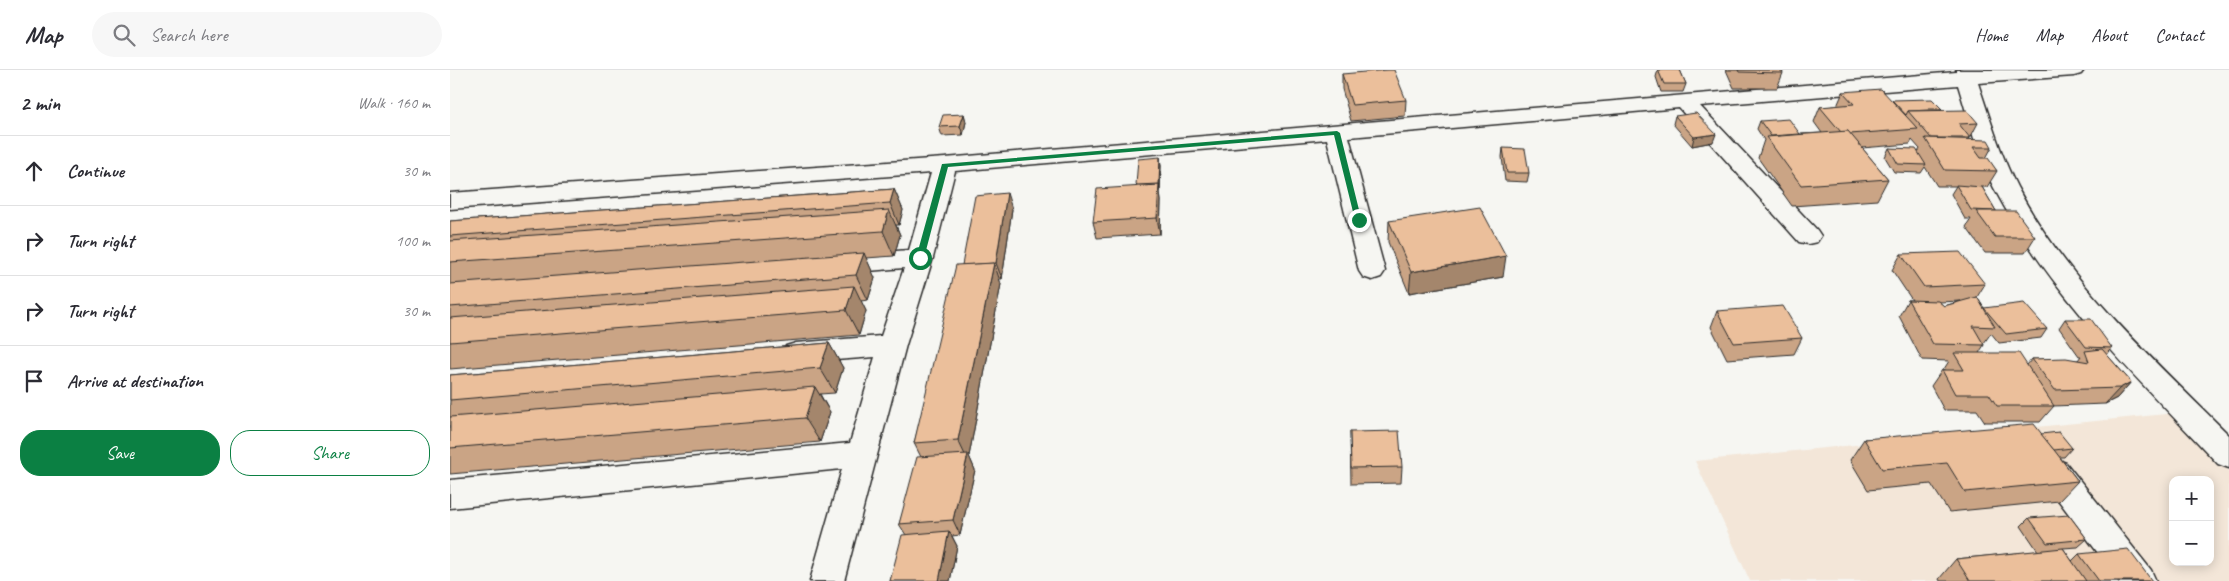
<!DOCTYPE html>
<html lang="en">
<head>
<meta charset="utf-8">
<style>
	:root { --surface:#fff; --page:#f7f7f7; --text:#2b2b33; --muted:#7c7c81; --line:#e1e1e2; --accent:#0b8043 }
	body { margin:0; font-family:Caveat,sans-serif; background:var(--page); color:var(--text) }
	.controls { position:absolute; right:15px; bottom:15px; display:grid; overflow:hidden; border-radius:10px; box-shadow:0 2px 12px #0003 }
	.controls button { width:45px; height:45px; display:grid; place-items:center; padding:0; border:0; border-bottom:1px solid var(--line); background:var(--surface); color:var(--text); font:25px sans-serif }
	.stop { position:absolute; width:15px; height:15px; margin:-11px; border:4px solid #0b8043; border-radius:50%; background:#fff }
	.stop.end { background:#0b8043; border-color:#fff; box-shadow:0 1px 5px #0008 }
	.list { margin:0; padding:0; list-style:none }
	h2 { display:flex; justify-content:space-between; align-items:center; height:65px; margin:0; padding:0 20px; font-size:21px }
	h2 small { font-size:16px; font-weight:400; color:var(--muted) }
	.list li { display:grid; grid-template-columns:32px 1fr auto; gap:15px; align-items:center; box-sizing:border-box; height:70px; padding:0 20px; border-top:1px solid var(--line) }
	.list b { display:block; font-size:19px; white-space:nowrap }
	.list em { font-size:16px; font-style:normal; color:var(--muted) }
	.actions { display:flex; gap:10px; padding:15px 20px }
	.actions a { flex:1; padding:11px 0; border:1px solid var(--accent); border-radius:20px; text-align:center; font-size:18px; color:var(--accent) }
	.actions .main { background:var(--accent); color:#fff }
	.icon { flex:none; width:28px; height:28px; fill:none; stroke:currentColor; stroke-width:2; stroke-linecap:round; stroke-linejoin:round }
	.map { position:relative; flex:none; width:1779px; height:511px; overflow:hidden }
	header { display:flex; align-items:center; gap:30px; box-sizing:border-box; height:70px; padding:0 25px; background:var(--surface); border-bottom:1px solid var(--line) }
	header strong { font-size:24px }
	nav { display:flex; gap:28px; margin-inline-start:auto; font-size:18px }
	.search { width:350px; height:45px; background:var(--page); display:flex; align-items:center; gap:12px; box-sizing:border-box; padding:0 18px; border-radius:28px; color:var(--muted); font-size:19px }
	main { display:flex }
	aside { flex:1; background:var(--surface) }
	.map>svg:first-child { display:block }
	.built { fill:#f3e6d8; fill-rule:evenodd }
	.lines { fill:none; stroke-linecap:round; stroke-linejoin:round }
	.minor-casing { stroke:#2b2b2b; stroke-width:3 }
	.minor { fill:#f6f6f2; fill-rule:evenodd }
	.wall { fill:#caa485; stroke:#2b2b2b; fill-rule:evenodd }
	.shaded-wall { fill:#a4866c; stroke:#2b2b2b }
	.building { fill:#ebbf9b; stroke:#2b2b2b }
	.route { fill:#0b8043 }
</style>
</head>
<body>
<header>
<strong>Map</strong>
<div class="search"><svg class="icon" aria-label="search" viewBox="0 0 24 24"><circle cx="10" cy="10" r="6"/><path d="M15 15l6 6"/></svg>Search here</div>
<nav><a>Home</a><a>Map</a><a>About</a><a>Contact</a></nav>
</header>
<main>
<aside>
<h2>2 min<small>Walk · 160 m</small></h2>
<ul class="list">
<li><svg class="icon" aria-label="ahead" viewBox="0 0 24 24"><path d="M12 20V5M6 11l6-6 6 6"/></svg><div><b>Continue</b></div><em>30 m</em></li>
<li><svg class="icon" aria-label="right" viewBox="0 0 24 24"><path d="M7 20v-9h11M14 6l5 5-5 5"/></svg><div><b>Turn right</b></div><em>100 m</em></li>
<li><svg class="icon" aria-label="right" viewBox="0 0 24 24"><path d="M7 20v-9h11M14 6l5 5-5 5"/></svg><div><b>Turn right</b></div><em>30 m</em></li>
<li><svg class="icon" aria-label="arrive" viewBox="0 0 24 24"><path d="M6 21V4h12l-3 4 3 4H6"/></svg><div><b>Arrive at destination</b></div></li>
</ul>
<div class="actions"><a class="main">Save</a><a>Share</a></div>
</aside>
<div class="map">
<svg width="1779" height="511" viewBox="0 0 1779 511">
	<rect width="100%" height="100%" fill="#f6f6f2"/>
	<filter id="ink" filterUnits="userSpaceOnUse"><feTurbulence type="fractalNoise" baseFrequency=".02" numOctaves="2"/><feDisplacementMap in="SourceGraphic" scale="10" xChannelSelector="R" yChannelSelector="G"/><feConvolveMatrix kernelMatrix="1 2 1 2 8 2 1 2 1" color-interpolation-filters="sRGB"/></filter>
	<g filter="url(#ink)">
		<path class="built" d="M1726,343L1779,401V511H1300L1245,391ZM1723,410H1760V492H1723Z"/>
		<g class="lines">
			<defs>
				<g id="minor">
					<path d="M1506,0H1634L1631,4L1624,6L1528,13C1540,48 1550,84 1567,117C1618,213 1703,289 1779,365V398L1768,394C1687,308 1600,224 1544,118C1527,86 1519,50 1508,15L1250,36L1367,160L1371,166L1367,172L1358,174L1349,172L1229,38L899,67L935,201L931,207L922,210L913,207L909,201L877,69L505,101L483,188L456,275L394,511H360L392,399L0,438V410L400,373L425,287L346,293L336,290L332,283L336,276L346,273L431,266L454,198L382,204L373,201L369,195L373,189L382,186L459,180L481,103L0,139V123L495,88L1506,2Z"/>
					<path d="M1605,389L1616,393L1701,500L1706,511H1669L1594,411L1589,402L1594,393Z"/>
				</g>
			</defs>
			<use href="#minor" class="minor-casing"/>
			<use href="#minor" class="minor"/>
		</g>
		<g class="wall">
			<path d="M1208,0H1230L1236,14L1233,22H1211L1206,7Z"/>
			<path d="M1276,0H1331L1333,3L1327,18H1284Z"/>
			<path d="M892,4L956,30L955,46L901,51L892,19Z"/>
			<path d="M1393,22L1492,39L1491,40L1528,53L1519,70L1542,77L1536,88L1547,101L1537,117H1532L1546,141L1585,167L1575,183H1535L1516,157L1521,149H1515L1501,124L1506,116H1487L1475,97L1471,103L1444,102L1435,87L1439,78L1468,82L1470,79L1462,70L1460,74L1412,78L1438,109L1427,130L1342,136L1308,88L1314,70L1307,59L1310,51L1350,64L1372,63L1364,52L1370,37L1387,36Z"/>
			<path d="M514,44L516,52L513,65L492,66L489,57Z"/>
			<path d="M1225,46L1263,72L1242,76L1223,54Z"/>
			<path d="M1053,78L1079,103L1077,112L1055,111L1052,87Z"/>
			<path d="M710,87L711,96L710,122L711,131L710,164L647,168L643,152L687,116L686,115Z"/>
			<path d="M444,119L453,140L449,155H446L450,165L444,186L416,188L425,208L418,230L411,231L416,241L409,265L0,299V151Z"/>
			<path d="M562,139L552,209H549L551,214L519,386L525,400L510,465L502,466L507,476L500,511H440L456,465L449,454L471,387L464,373L512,195Z"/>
			<path d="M939,151L1053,207L959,223L938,172Z"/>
			<path d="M1451,184L1535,214L1527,227L1534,238L1597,259L1591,268L1549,273L1541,263L1534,273H1533L1534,275L1529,283L1577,295L1582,289L1628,290L1631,286H1629L1609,258L1615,249L1662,278L1657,285L1681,312L1667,328L1655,334L1603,336H1604L1590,352H1535L1527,340H1494L1481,316L1492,300H1494V299L1499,291L1472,290L1449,246L1458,230H1462L1442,200ZM1511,231L1494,236L1489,232Z"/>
			<path d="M1267,241L1352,268L1344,284L1277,289L1261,257Z"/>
			<path d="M379,273L393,298L385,323L370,324L380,342L370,372L0,404V305Z"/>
			<path d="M900,362L952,397L951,413L901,414Z"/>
			<path d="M1591,364L1622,378L1614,387H1610L1628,411L1609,431L1499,442L1481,414L1418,420L1400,390L1414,369Z"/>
			<path d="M1579,448L1637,469L1628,477L1613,478L1622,491L1629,484L1702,511H1490L1489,509L1506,489L1588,481L1571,456Z"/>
		</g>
		<g class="shaded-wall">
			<path d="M514,44L516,52L513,65L510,56Z"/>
			<path d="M1266,64L1263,72L1242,76L1244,67Z"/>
			<path d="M710,87L711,96L710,122L709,114Z"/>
			<path d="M709,115L711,131L710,164L707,148Z"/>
			<path d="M444,119L453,140L449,155L440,133Z"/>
			<path d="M557,123L562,139L552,209L546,193Z"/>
			<path d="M439,140L450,165L444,186L433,161Z"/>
			<path d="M414,183L425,208L418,230L406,205Z"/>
			<path d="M1056,186L1053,207L959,223L961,202Z"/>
			<path d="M544,193L551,214L519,386L525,400L510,465L503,450L517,389L508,370Z"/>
			<path d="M404,216L416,241L409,265L396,240Z"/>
			<path d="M379,273L393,298L385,323L370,298Z"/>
			<path d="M1681,312L1667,328L1655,334L1670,318Z"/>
			<path d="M365,317L380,342L370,372L355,348Z"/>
			<path d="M499,461L507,476L500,511H489Z"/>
		</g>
		<g class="building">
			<path d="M938,0H944L956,30L902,35L892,4Z"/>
			<path d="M1208,0H1230L1236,14H1214Z"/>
			<path d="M1288,0H1331L1333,3L1289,2Z"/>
			<path d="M1431,19L1468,59L1400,64L1398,61L1391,62L1370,37L1404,34L1393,22Z"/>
			<path d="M1482,29L1492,39H1478L1479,40L1458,41L1456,45L1442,30Z"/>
			<path d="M1517,40L1528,53L1509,54L1520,68H1481L1458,41Z"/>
			<path d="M1246,43L1266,64L1244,67L1225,46Z"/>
			<path d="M514,44L510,56L489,57L493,45Z"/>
			<path d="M1339,49L1350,64L1321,66L1310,51Z"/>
			<path d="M1398,61L1438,109L1351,115L1316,67Z"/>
			<path d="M1475,68L1538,70L1542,77H1523L1531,88H1538L1547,101L1495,100Z"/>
			<path d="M1053,78L1075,79L1079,103H1057Z"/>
			<path d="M1439,78L1466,79L1476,95L1448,94Z"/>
			<path d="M710,87L709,114L686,115L688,89Z"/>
			<path d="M709,115L707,148L643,152L647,119Z"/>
			<path d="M1506,115L1532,117L1546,141L1521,140Z"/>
			<path d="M444,119L440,133L0,166V151Z"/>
			<path d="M557,123L546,193L512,195L525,126Z"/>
			<path d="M1030,137L1056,186L961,202L939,151Z"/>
			<path d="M439,140L433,161L0,192V171Z"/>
			<path d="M1526,141H1566L1585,167H1545Z"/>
			<path d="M1510,182L1535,214L1474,217L1451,184Z"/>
			<path d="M414,183L406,205L0,237V214Z"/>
			<path d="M544,193L508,370L464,373L506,195Z"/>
			<path d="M404,216L396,240L0,272V248Z"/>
			<path d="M1527,227L1545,257L1523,256L1534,275L1483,274L1458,230L1488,231L1494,236Z"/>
			<path d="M1574,233L1597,259L1556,264L1534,238Z"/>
			<path d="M1333,236L1352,268L1284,273L1267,241Z"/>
			<path d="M1615,249H1641L1662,278L1636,277Z"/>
			<path d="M379,273L370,298L0,330V305Z"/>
			<path d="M1652,279L1681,312L1670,318L1605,320L1582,289L1616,288L1639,292L1635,281Z"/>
			<path d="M1504,283H1569L1604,336H1547L1539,324H1505L1492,300H1514Z"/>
			<path d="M365,317L355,348L0,378V347Z"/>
			<path d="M1584,354L1628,411L1515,422L1497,393L1432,399L1414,369Z"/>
			<path d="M949,361L952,397L901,398L900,362Z"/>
			<path d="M1609,362L1622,378L1604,380L1591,364Z"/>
			<path d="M518,384L503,450L449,454L467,387Z"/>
			<path d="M1619,445L1637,469L1597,473L1579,448Z"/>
			<path d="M499,461L489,511H440L452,465Z"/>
			<path d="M1613,478L1636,511H1520L1506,489Z"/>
			<path d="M1678,479L1702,511H1649L1629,484Z"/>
		</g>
	</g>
	<path class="route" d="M887,61L890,63L912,152L905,150L884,65L498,97L474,188L470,190L466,188L492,94Z"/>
</svg>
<div class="controls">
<button>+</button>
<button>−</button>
</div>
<div class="stop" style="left:470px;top:188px"></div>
<div class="stop end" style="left:909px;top:150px"></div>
</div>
</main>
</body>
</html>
